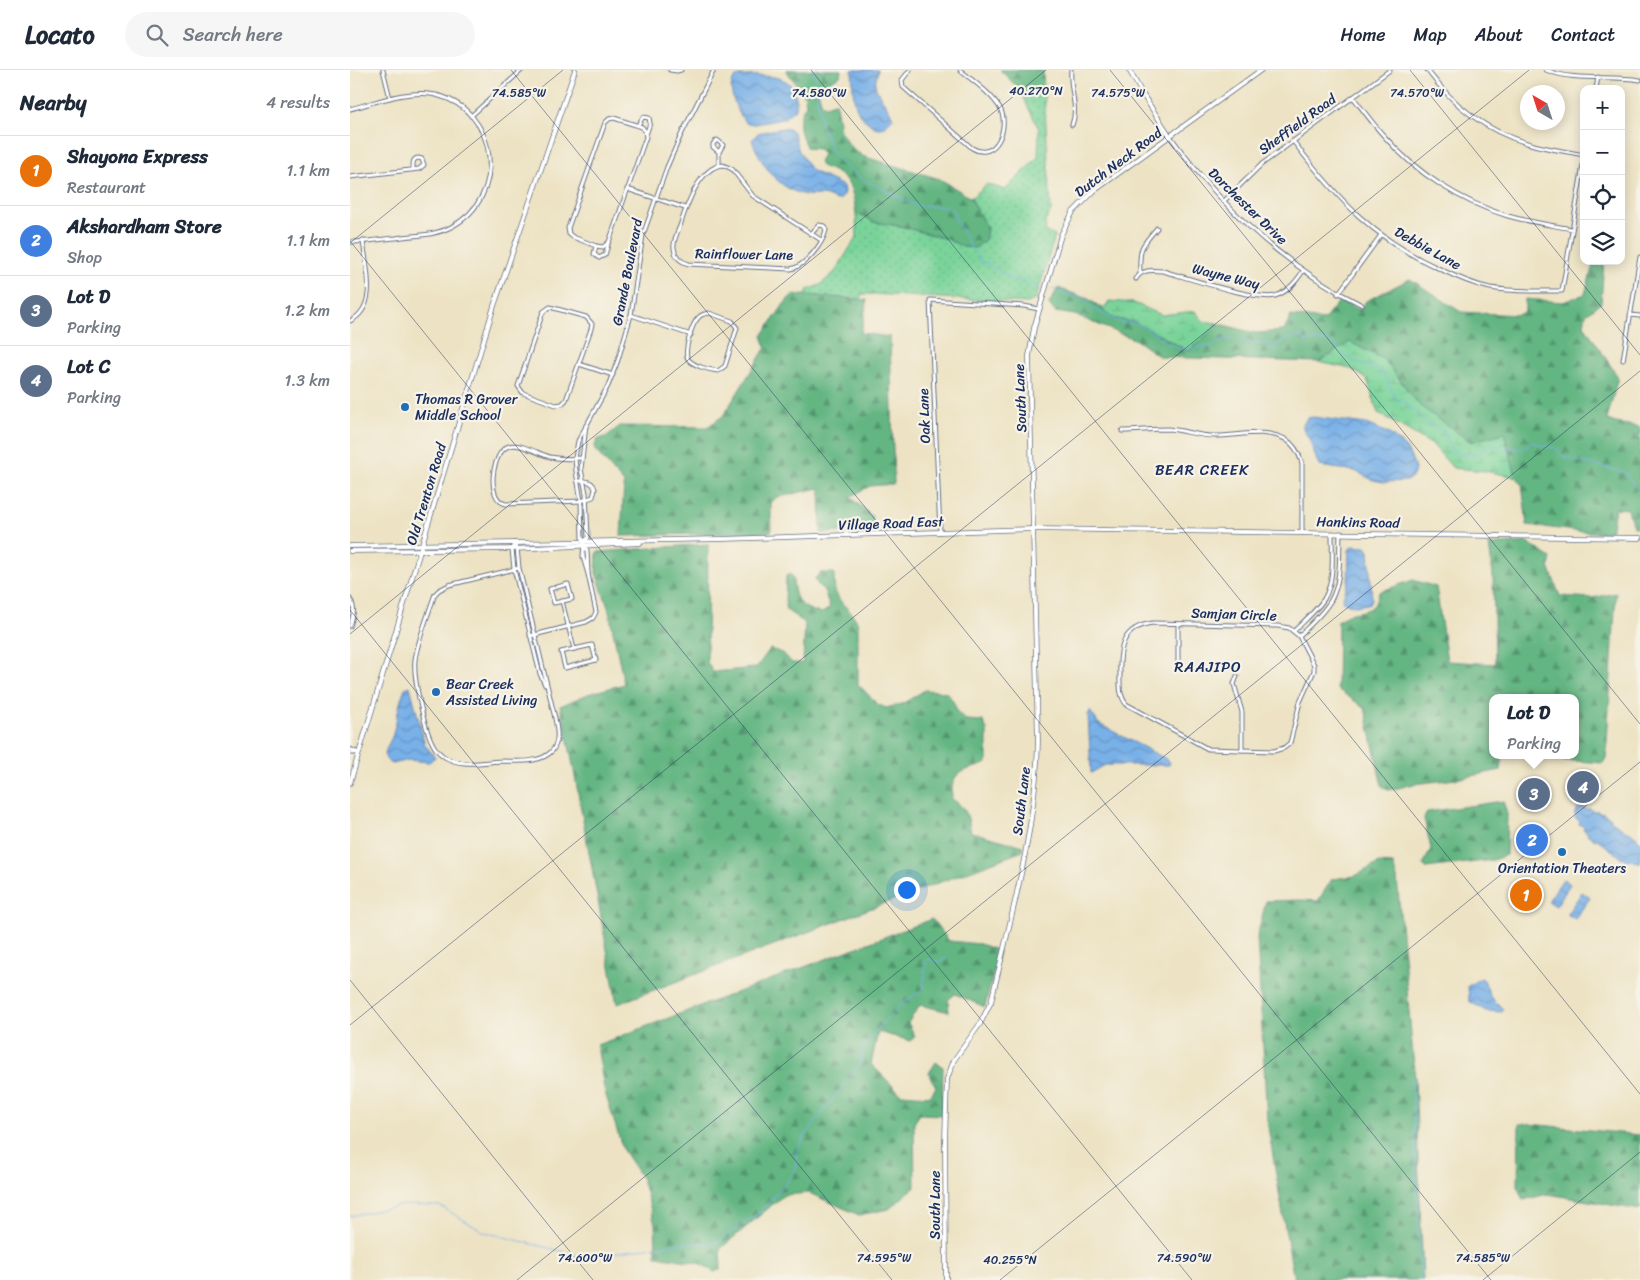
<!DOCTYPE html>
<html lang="en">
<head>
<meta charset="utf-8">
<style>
	:root { --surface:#fff; --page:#f6f6f7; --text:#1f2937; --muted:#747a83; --line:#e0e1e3; --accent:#1f6fb2 }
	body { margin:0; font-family:Sriracha,sans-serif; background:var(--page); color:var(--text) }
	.controls { position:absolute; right:15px; top:15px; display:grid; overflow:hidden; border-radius:10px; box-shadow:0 2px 12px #0003 }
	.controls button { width:45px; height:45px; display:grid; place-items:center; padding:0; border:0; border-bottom:1px solid var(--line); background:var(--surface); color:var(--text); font:25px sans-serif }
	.compass { position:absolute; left:1170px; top:15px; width:45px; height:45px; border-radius:50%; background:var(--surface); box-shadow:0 2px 12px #0003; rotate:321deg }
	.you { position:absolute; left:556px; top:819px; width:18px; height:18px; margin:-12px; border:4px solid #fff; border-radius:50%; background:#1a73e8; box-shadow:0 0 0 8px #1a73e833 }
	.badge { display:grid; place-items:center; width:32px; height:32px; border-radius:50%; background:var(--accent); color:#fff; font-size:16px; font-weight:700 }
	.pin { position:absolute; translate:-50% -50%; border:2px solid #fff; box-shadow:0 1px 5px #0006 }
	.popup { position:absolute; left:1139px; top:624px; width:90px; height:65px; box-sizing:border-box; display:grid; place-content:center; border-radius:10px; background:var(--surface); filter:drop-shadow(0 1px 4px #0005); font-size:16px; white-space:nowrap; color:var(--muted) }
	.popup b { font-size:19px; color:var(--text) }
	.popup::after { content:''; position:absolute; left:50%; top:100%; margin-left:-10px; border:10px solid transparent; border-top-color:var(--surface) }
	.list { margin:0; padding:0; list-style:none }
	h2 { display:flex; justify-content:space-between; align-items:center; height:65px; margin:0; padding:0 20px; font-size:21px }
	h2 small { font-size:16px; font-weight:400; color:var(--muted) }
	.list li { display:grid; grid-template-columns:32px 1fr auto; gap:15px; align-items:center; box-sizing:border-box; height:70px; padding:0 20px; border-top:1px solid var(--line) }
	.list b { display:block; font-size:19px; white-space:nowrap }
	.list p { margin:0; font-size:16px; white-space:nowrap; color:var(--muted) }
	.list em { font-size:16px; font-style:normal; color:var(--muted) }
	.icon { flex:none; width:28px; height:28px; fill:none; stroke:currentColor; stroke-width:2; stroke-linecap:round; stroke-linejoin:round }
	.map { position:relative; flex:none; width:1290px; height:1210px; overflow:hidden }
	header { display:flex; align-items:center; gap:30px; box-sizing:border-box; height:70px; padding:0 25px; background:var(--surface); border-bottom:1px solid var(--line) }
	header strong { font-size:24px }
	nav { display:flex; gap:28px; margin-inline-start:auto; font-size:18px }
	.search { width:350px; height:45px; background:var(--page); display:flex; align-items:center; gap:12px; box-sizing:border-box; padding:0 18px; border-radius:28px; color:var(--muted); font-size:19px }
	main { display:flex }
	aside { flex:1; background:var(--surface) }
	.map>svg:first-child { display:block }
	.grass { fill:url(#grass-dots); stroke:#4a827c }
	.forest { fill:url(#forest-firs); stroke:#3f7270 }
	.wetland { fill:url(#wetland-marsh); stroke:#4a827c }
	.water { fill:url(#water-waves); stroke:#4a70a3 }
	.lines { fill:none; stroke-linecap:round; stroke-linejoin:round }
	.stream { stroke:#78b0e8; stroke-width:1 }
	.minor-casing { stroke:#646e82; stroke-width:5 }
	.tertiary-casing { stroke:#646e82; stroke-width:5.5 }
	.secondary-casing { stroke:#646e82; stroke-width:5.5 }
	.minor { stroke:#fff; stroke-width:3 }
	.tertiary { stroke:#fff; stroke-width:4 }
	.secondary { stroke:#fff; stroke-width:4 }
	.ticks { fill:none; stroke:#1b2f5e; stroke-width:1; stroke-opacity:0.45 }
	.poi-dot { fill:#1f6fb2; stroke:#f7f3e8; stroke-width:2 }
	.labels { text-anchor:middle; stroke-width:4.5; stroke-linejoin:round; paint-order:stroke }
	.street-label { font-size:14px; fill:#1b2f5e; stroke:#f7f3e8 }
	.poi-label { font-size:14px; fill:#1b2f5e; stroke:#f7f3e8; text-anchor:start }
	.neighbourhood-label { font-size:15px; letter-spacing:1px; fill:#1b2f5e; stroke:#f7f3e8 }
	.ticks-label { font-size:12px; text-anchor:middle; fill:#1b2f5e; stroke:#f7f3e8; stroke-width:4.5; stroke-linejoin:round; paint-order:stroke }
</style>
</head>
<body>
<header>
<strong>Locato</strong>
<div class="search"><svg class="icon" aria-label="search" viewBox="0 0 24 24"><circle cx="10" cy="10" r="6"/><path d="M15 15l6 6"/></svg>Search here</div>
<nav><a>Home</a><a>Map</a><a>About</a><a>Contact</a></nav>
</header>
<main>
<aside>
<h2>Nearby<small>4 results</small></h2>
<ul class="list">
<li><span class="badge" style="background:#e8710a">1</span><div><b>Shayona Express</b><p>Restaurant</p></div><em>1.1 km</em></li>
<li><span class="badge" style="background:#3f7fe0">2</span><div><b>Akshardham Store</b><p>Shop</p></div><em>1.1 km</em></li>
<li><span class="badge" style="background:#5c6f8a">3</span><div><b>Lot D</b><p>Parking</p></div><em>1.2 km</em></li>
<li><span class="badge" style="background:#5c6f8a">4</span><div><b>Lot C</b><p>Parking</p></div><em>1.3 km</em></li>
</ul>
</aside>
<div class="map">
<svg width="1290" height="1210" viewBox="0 0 1290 1210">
	<defs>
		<pattern id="grass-dots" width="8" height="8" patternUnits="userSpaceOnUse" patternTransform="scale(1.25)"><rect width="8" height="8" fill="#7ad49a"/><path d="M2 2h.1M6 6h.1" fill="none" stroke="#69b687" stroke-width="1.8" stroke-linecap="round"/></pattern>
		<pattern id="forest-firs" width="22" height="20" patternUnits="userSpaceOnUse" patternTransform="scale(1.25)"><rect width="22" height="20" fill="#63b682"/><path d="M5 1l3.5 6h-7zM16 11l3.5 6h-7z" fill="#51946e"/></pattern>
		<pattern id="wetland-marsh" width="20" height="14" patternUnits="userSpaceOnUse" patternTransform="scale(1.25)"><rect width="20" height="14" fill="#7ad49a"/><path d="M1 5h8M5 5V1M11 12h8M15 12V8" fill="none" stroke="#69b687"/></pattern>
		<pattern id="water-waves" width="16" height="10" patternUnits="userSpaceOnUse" patternTransform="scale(1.25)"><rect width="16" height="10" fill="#78b0e8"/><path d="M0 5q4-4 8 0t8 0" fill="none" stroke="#6290bf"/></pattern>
	</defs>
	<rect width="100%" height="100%" fill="#f7f3e8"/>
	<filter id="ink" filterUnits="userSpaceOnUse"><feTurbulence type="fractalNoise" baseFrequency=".02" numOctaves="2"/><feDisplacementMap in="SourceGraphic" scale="10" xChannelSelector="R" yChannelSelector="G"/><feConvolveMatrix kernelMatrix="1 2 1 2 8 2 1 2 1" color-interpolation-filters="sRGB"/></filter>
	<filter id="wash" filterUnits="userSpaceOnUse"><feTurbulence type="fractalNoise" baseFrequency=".0096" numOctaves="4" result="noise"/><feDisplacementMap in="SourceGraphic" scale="20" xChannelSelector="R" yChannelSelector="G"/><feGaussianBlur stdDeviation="1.12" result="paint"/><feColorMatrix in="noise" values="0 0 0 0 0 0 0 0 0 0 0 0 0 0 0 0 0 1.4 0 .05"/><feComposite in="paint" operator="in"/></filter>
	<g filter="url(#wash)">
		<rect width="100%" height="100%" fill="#ede3c4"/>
		<path class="grass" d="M669,19L694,21L701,141L695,152L696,162L705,166L686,229L678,233L522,224H511V230L457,225V220L470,215L485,202L507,166L506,144L516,147L523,152L550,156L597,169L614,177L637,159L621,128L637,114L655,120L688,87L689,59Z"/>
		<g class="forest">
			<path d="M436,0H491L490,6L467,18L472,34L476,36L486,32L490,61L500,76L512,86L590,109L621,128L637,159L635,170L625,178L614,177L597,169L550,156L523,152L516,147L506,144C502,115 500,106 471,96L469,92L473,84L469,79L457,78C449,64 446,47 456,35L455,26Z"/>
			<path d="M650,0H693L694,21L669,19Z"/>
			<path d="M1244,191H1254L1251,233L1236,244L1234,255L1268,307L1257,350L1266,353L1290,357V457H1283L1278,439L1265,438L1261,463L1225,461L1177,455L1172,414L1166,407L1154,363L1121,372L1070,336L1034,290L1000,272L969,292L810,287L786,270L725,245L705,242L699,234L708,218L738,229L763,248L787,253L839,281L864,258L866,253L905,263L934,261L941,246L974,250L990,230L1010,240L1016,231L1060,209L1111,242L1168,245L1175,241V229L1213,232L1235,224Z"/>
			<path d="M443,224L517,230L511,263L540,267L544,414L520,416L500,427L523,447L522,461L471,463L470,418L427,427L421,433V462L271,466L274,413L244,379L247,370L257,366L270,356L357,357L373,346L416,277L412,266L434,234Z"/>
			<path d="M1177,472L1201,488L1199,497L1210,526L1242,528L1266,523L1256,688L1253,693L1210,690L1185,685H1225V628H1143V685H1153L1151,700L1106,709L1064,714L1040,720L1032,716L1015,638L987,619L988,550C993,548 998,544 1003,543C1020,539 1024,541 1029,522L1063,510L1086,517L1097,591L1145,594L1143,505L1139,475Z"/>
			<path d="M358,474L357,592L363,602L406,598L420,579L433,583L442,593H453L455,553L436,540L435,529L436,506L440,504L443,507C444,529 448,538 472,543L480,538L474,520L468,515L465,508L470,503H484C484,509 484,515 485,520C489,535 503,540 508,554V614L527,634L536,638L552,634L575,620L588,621L597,623L603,631L608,643L616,650L633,651L637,660V693C616,703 600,696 602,729C618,739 617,745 621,762L673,776V781L267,934L221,685L210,636L238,624L274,614L258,537L246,503L247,482Z"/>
			<path d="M1153,731L1157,744L1156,785L1143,790L1076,798L1073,795L1081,779L1074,748L1077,742Z"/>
			<path d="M1029,793L1043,794L1047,808L1065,1008L1073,1210H944L917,1051L907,867L916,831L951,830L968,831L982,809L1005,806Z"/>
			<path d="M582,849L599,871L630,874L649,881L635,937L605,924L598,930L599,942L570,935L558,953L565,966L561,971L528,962L521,994L551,1024L580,1026L586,1017L579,1003L586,992L593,997L592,1045L570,1044L564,1053L565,1117L539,1139L509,1145L459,1123L434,1125L370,1179L371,1199L364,1202L350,1193L306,1186L305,1154L292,1109L273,1080L254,1019L247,975Z"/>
			<path d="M1169,1054H1180L1290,1065V1140L1198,1124L1173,1130L1168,1118Z"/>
		</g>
		<g class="wetland">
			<path d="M738,229L754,239L759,231L784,233L812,245L845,241L853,251L866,253L864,258L839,281L787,253L763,248Z"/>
			<path d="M1000,272L1034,290L1070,336L1121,372L1154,363L1166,407L1135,401L1103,398L1083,375L1028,343L1017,309L1001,299L969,292Z"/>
		</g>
		<g class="water">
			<path d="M502,0H528L525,13L526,19L542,45L543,48C535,57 530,62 520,54C517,51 511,48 509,43C502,32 503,13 502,0Z"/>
			<path d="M390,6C415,6 450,1 446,38L433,49L405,54L396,53C388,45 371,9 390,6Z"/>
			<path d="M432,58L439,59L443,62L449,81L461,100L493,116L494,122L491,129L487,130C483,129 480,127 477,126C470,124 464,126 457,125C429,121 411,94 402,70L408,63Z"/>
			<path d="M963,347L1016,354L1033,361L1041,365L1056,378L1062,389L1065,399L1063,406L1057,411L1033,412L1023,410L1005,401L969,396L959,369L953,358V355L957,348Z"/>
			<path d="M1002,476L1016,477L1019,481L1022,530L1019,534L1005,536L993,532L992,530L998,513L999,480Z"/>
			<path d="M60,616L75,675L85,687L79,692L59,690L43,694C39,692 36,691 35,686C35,678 41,671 43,664C47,648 49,633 55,618Z"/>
			<path d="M740,641L749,654L816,689L820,693L819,695H755L741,703L738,645Z"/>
			<path d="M1229,737L1231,739L1232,737L1238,740L1239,738L1244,742L1246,740L1251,744L1252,742L1261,748L1260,750L1278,762L1279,761L1287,767L1286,768L1290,771V793L1287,791L1285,792L1280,789L1278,791L1273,787L1272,788L1247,769L1245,770L1237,764L1238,763L1233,759L1234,757L1229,754L1230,751L1225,748L1226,746L1224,744Z"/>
			<path d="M1213,809L1220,814L1206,836L1198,831Z"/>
			<path d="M1232,822L1240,828L1225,849L1217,844Z"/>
			<path d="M1131,908L1134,910L1140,926L1153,939L1152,942L1136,941L1119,931L1118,916Z"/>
		</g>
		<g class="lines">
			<g class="stream">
				<path d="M464,0L471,53L482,82L492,94L514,110L565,135L598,137L604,142L605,148L621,178L629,187V191L632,194L638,193L640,196L665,210L690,217"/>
				<path d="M700,219L709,220L714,224L727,226L735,229L742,238L757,246L773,253H787L807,265L819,275L830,279L862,276L868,271L879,269L920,274L922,276V280L925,279C931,270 939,269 950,266L955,271H979C988,276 994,286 1003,291C1012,295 1023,296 1032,303C1041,310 1040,321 1046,329L1052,330L1078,353L1091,361L1097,367L1101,380C1111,385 1119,386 1130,384L1136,376L1140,374C1148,377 1170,380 1178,377L1179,372L1181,371L1193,376L1206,378L1215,388L1274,402L1290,423"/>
				<path d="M1062,1006L1071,1210"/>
				<path d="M0,1146L54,1135L90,1136L134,1162L235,1187L330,1173H366L411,1141L445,1102L447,1079L457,1063L510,994C511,989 511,984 514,979C525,958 553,930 574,919L575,893L579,889L589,892L596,888"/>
			</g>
		</g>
	</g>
	<g filter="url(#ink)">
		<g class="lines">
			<defs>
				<g id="minor">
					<path d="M33,0L40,28"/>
					<path d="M320,0L327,1L331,0"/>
					<path d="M560,0L552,10L553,17L622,78C646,92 660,57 650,38C641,23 623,11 610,0"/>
					<path d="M721,0C719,19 729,37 722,55"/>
					<path d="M1077,0C1102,34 1136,61 1177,73C1196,79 1215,81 1234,85"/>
					<path d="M1196,0C1225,12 1259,5 1290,10"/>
					<path d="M1246,19L1248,7"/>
					<path d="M1003,27C1013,40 1023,54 1034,66C1066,103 1111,132 1158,146C1179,152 1201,155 1222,159"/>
					<path d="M0,39C27,32 58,19 86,25C149,40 159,127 101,157C84,166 64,165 46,168C30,169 15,172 0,172"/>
					<path d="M121,46L172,0"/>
					<path d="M264,48L292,57L295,61L296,67L259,172L253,177L246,176L223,167L219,164L218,158L255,53L259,49Z"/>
					<path d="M288,55L293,47L299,48L300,53L296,65"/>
					<path d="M820,66C871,137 934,196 1012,235"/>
					<path d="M943,71C987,128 1023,169 1090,199C1106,207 1122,214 1140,218C1164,222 1188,221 1212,221L1234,89"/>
					<path d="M369,82L363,77V74L367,70L373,75L369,82V95"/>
					<path d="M0,107L69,99L74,95L72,89L68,88C62,89 63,94 63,100"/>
					<path d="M277,119L335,138"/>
					<path d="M874,131L912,94L1040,0"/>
					<path d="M461,164L469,155L474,156L476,160C473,174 455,196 441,199L339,194C331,192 325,187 324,178C323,171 327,163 330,156C336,137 349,97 373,95L382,99L403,126L471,170"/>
					<path d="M246,176L244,184L249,188L255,185L258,175"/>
					<path d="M790,203C789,178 791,176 807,158"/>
					<path d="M786,209C792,199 802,200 813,201C835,207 906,231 925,226C938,222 946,212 953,201"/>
					<path d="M988,224L1031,165"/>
					<path d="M200,237L236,247L242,254L241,259L216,330L212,334L206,335L173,323L168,316L193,242Z"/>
					<path d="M359,243L382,251L387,258L375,296L368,301C360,300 343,296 338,289C333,282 342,254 348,248C351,244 354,244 359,243Z"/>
					<path d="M281,245L341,265"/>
					<path d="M1280,245L1290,246"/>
					<path d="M0,251C29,237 16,197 13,171"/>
					<path d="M1273,290L1290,187"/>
					<path d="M229,294L263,305"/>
					<path d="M772,361C787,361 802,359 818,359C834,360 850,367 867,366C888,366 915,358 935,369C944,374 949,383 952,393V463"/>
					<path d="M228,411C236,410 243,411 245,419L243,427L231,431L156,434C135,430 142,381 159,376C169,372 189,384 200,387C210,389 221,389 231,388"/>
					<path d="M590,462L580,230L674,236L689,239"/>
					<path d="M234,471L238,468L236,423L231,399L236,355"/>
					<path d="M164,473L167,478L169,498L205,648C207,660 210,671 202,681C190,694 167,691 151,691C135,692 116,696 101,690C95,688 90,684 86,679C75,665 63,608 65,590C67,573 79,542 85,524L89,520L99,515L169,498"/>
					<path d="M164,473L162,479L164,499L190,604L195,615"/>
					<path d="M235,476L237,480L238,503"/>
					<path d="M218,514L222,529L204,533L200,519Z"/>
					<path d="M0,529C6,538 3,546 0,556"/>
					<path d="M212,531L224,579"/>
					<path d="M803,553L928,556L939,558L949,566L964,595V601L950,632L940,673L934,678L924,681L858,679L776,634C769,625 770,615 770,604C769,578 772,557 803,553Z"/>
					<path d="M944,561C954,551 966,541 974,529C985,510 982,485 982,463"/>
					<path d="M180,566L236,552L243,548L246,542L238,504L233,487L234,471L232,468L231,431L226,401L225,388L228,371L258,316L268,290L281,245L293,165L317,97L331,65L364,0"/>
					<path d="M949,566C960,555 973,544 981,530C992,510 989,485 990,463"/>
					<path d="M242,575L246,590L215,598L211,582Z"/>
					<path d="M828,596V554"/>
					<path d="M887,606L884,614L892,642V680"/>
					<path d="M0,679L9,683"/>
					<path d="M0,683H8"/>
				</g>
				<g id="tertiary">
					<path d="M779,0L793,25L820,66"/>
					<path d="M596,1210L595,1070L597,1009L604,990L630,954L641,932C661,847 686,760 688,671L679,286L684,258L711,165L723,142L744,121L911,0"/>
				</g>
				<g id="secondary">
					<path d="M0,476L372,469L684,459L1290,468"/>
					<path d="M0,481L162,479L290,473"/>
					<path d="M0,713L144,236L225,0"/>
				</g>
			</defs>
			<use href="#minor" class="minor-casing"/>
			<use href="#tertiary" class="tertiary-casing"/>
			<use href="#secondary" class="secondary-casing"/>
			<use href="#minor" class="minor"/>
			<use href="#tertiary" class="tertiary"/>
			<use href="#secondary" class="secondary"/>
		</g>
	</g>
	<path class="ticks" d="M161,0L1141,1210M461,0L1290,1024M760,0L1290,654M1060,0L1290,285M0,171L842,1210M0,173L213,0M0,540L542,1210M0,564L696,0M0,910L243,1210M0,955L1179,0M167,1210L1290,301M650,1210L1290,692M1133,1210L1290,1082"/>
	<g class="poi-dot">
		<circle cx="55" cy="337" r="5"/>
		<circle cx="86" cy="622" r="5"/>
		<circle cx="1212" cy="782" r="5"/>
	</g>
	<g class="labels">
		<g class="street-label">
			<text transform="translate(947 54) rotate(-36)" y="5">Sheffield Road</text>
			<text transform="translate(768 92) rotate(-37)" y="5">Dutch Neck Road</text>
			<text transform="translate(898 136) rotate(44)" y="5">Dorchester Drive</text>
			<text transform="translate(1078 178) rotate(29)" y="5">Debbie Lane</text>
			<text transform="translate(394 184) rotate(1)" y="5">Rainflower Lane</text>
			<text transform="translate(277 202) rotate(-79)" y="5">Grande Boulevard</text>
			<text transform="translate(876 206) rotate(14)" y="5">Wayne Way</text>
			<text transform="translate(670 328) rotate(-92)" y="5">South Lane</text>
			<text transform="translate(574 346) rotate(-92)" y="5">Oak Lane</text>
			<text transform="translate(76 424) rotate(-73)" y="5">Old Trenton Road</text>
			<text transform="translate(1008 452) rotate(1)" y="5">Hankins Road</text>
			<text transform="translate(541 453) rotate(-2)" y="5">Village Road East</text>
			<text transform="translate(884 544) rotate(2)" y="5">Samjan Circle</text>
			<text transform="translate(671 731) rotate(-83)" y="5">South Lane</text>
			<text transform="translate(585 1135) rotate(-90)" y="5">South Lane</text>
		</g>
		<g class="poi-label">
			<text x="65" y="334">Thomas R Grover<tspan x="65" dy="16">Middle School</tspan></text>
			<text x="96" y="619">Bear Creek<tspan x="96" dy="16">Assisted Living</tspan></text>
			<text x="1212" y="803" text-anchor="middle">Orientation Theaters</text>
		</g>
		<g class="neighbourhood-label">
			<text x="852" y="405">BEAR CREEK</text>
			<text x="858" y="602">RAAJIPO</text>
		</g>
	</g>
	<g class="ticks-label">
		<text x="686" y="25">40.270°N</text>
		<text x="169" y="27">74.585°W</text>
		<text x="469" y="27">74.580°W</text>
		<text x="768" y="27">74.575°W</text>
		<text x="1067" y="27">74.570°W</text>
		<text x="235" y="1192">74.600°W</text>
		<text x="534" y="1192">74.595°W</text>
		<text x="834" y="1192">74.590°W</text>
		<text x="1133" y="1192">74.585°W</text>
		<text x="660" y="1194">40.255°N</text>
	</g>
</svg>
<div class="controls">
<button>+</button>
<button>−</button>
<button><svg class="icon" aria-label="locate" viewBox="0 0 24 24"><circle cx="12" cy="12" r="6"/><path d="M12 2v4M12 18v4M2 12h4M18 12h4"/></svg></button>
<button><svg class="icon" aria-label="layers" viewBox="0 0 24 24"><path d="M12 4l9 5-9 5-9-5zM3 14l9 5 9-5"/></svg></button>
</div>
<svg class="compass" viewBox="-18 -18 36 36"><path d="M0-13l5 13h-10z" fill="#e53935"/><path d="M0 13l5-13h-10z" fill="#747a83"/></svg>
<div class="you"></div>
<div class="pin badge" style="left:1176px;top:825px;background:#e8710a">1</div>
<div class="pin badge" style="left:1182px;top:770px;background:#3f7fe0">2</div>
<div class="pin badge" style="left:1184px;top:724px;background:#5c6f8a">3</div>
<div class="popup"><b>Lot D</b>Parking</div>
<div class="pin badge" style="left:1233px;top:717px;background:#5c6f8a">4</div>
</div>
</main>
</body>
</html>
